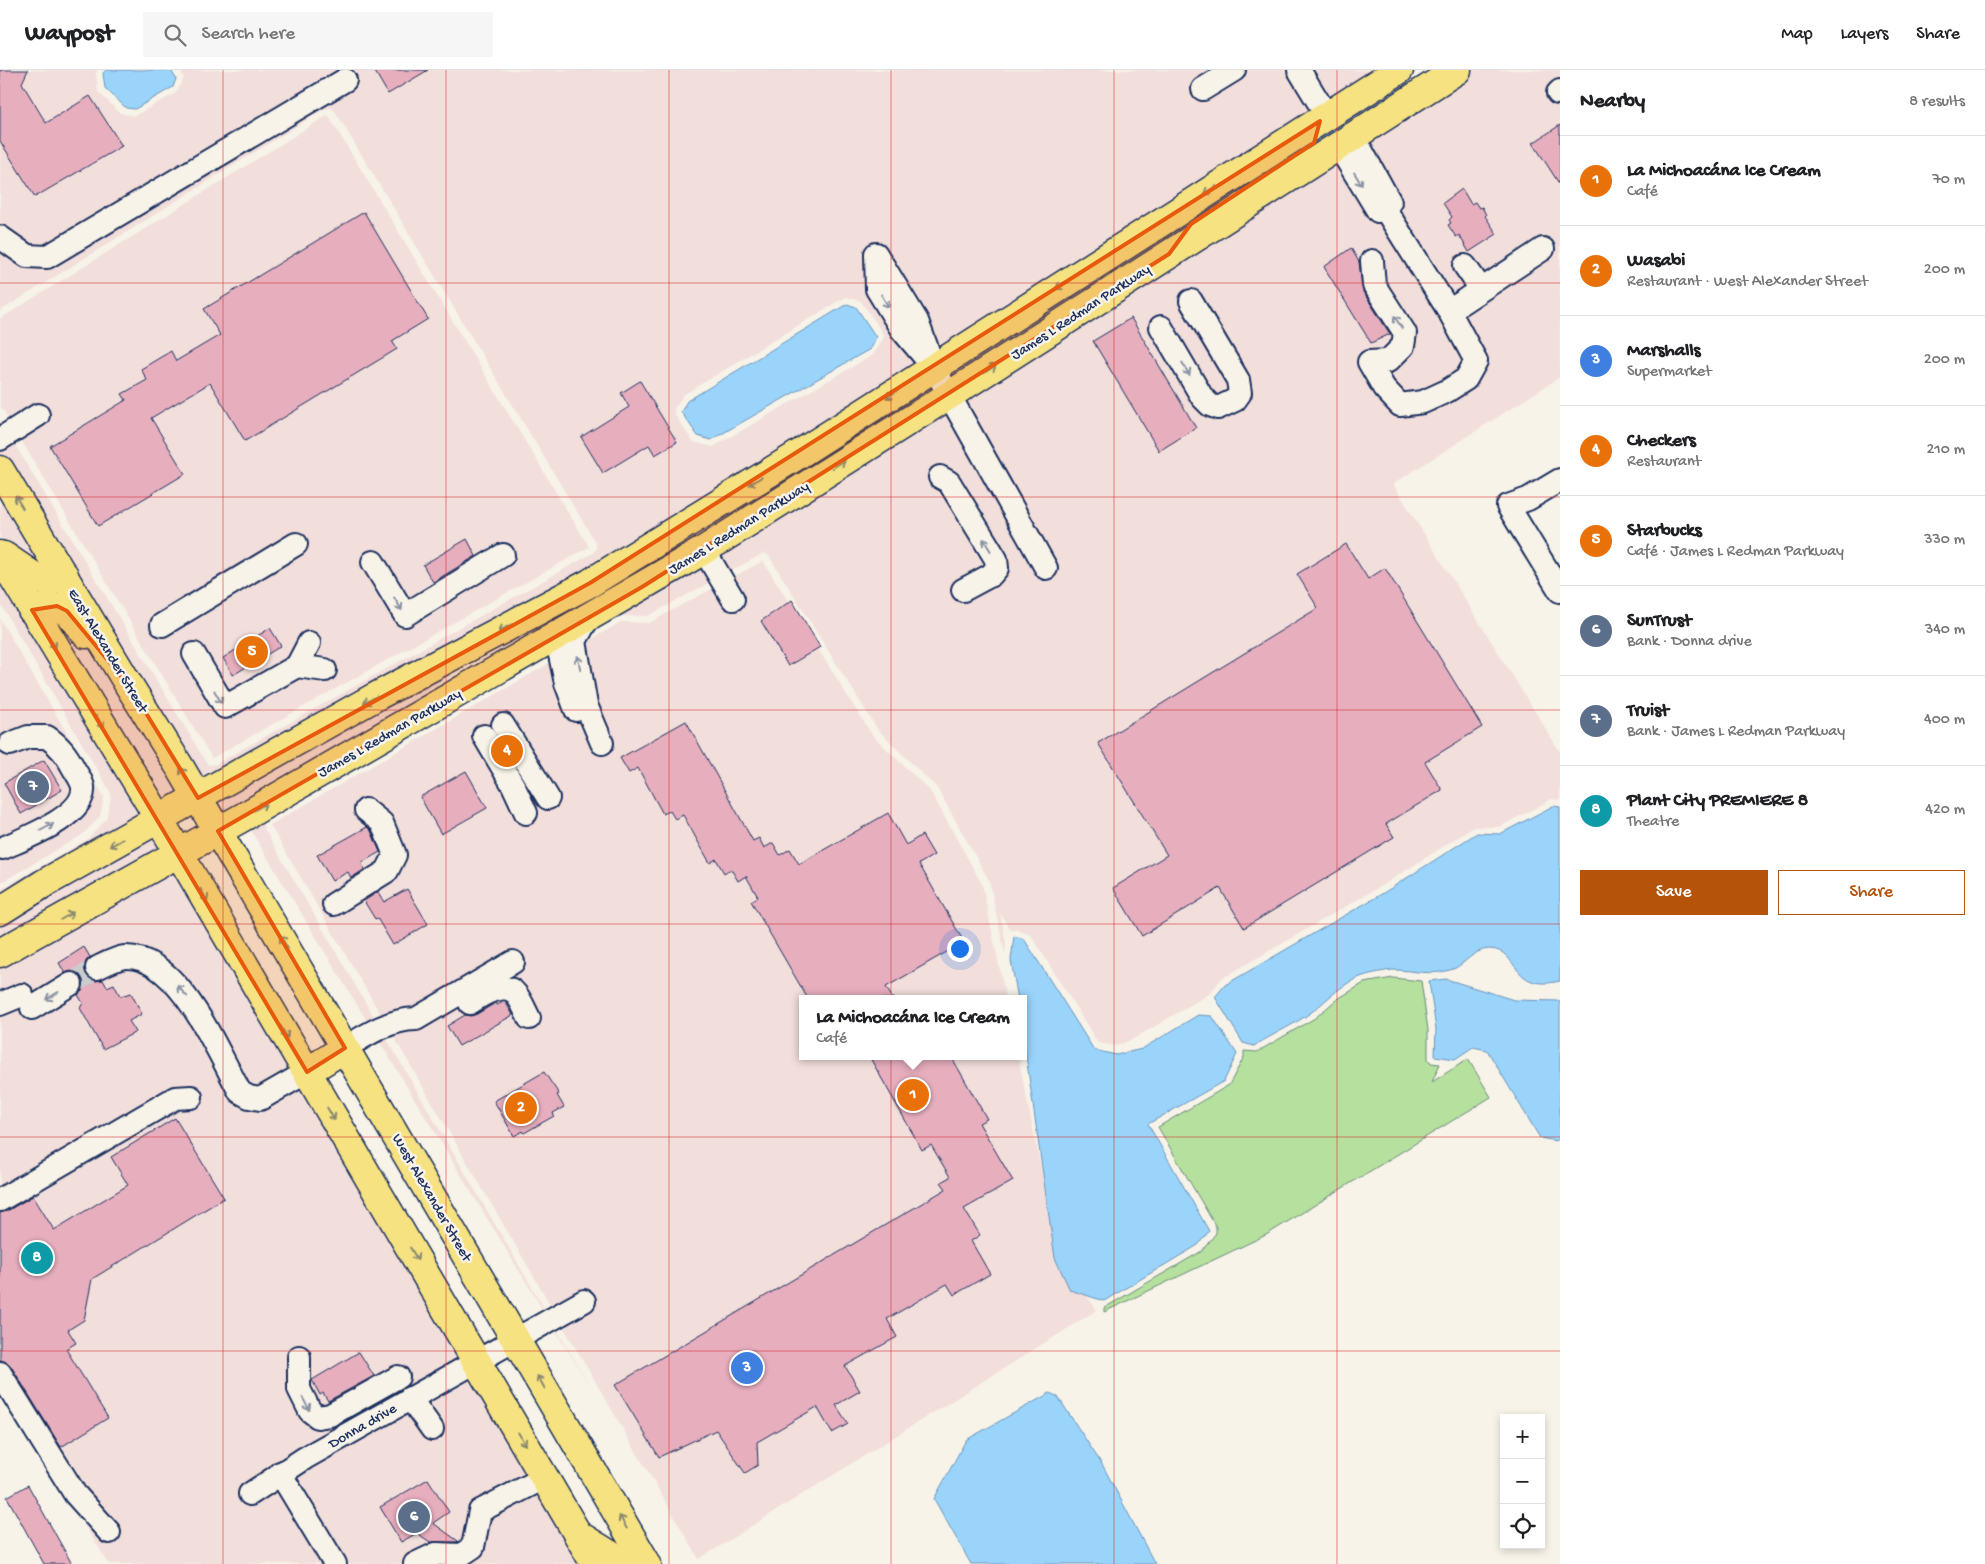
<!DOCTYPE html>
<html lang="en">
<head>
<meta charset="utf-8">
<style>
	:root { --surface:#fff; --page:#f6f6f6; --text:#202124; --muted:#757577; --line:#e0e0e0; --accent:#b45309 }
	body { margin:0; font-family:"Gochi Hand",sans-serif; background:var(--page); color:var(--text) }
	.controls { position:absolute; right:15px; bottom:15px; display:grid; overflow:hidden; border-radius:0px; box-shadow:0 2px 8px #0003 }
	.controls button { width:45px; height:45px; display:grid; place-items:center; padding:0; border:0; border-bottom:1px solid var(--line); background:var(--surface); color:var(--text); font:25px sans-serif }
	.you { position:absolute; left:959px; top:878px; width:18px; height:18px; margin:-12px; border:4px solid #fff; border-radius:50%; background:#1a73e8; box-shadow:0 0 0 8px #1a73e833 }
	.badge { display:grid; place-items:center; width:32px; height:32px; border-radius:50%; background:var(--accent); color:#fff; font-size:16px; font-weight:700 }
	.pin { position:absolute; translate:-50% -50%; border:2px solid #fff; box-shadow:0 1px 5px #0006 }
	.popup { position:absolute; left:799px; top:925px; width:228px; height:65px; box-sizing:border-box; display:grid; place-content:center; border-radius:0px; background:var(--surface); filter:drop-shadow(0 1px 4px #0005); font-size:16px; white-space:nowrap; color:var(--muted) }
	.popup b { font-size:19px; color:var(--text) }
	.popup::after { content:''; position:absolute; left:50%; top:100%; margin-left:-10px; border:10px solid transparent; border-top-color:var(--surface) }
	.list { margin:0; padding:0; list-style:none }
	h2 { display:flex; justify-content:space-between; align-items:center; height:65px; margin:0; padding:0 20px; font-size:21px }
	h2 small { font-size:16px; font-weight:400; color:var(--muted) }
	.list li { display:grid; grid-template-columns:32px 1fr auto; gap:15px; align-items:center; box-sizing:border-box; height:90px; padding:0 20px; border-top:1px solid var(--line) }
	.list b { display:block; font-size:19px; white-space:nowrap }
	.list p { margin:0; font-size:16px; white-space:nowrap; color:var(--muted) }
	.list em { font-size:16px; font-style:normal; color:var(--muted) }
	.actions { display:flex; gap:10px; padding:15px 20px }
	.actions a { flex:1; padding:11px 0; border:1px solid var(--accent); border-radius:0px; text-align:center; font-size:18px; color:var(--accent) }
	.actions .main { background:var(--accent); color:#fff }
	.icon { flex:none; width:28px; height:28px; fill:none; stroke:currentColor; stroke-width:2; stroke-linecap:round; stroke-linejoin:round }
	.map { position:relative; flex:none; width:1560px; height:1494px; overflow:hidden }
	header { display:flex; align-items:center; gap:30px; box-sizing:border-box; height:70px; padding:0 25px; background:var(--surface); border-bottom:1px solid var(--line) }
	header strong { font-size:24px }
	nav { display:flex; gap:28px; margin-inline-start:auto; font-size:18px }
	.search { width:350px; height:45px; background:var(--page); display:flex; align-items:center; gap:12px; box-sizing:border-box; padding:0 18px; border-radius:0px; color:var(--muted); font-size:19px }
	main { display:flex }
	aside { flex:1; background:var(--surface) }
	.map>svg:first-child { display:block }
	.built { fill:#f2dedb; fill-rule:evenodd }
	.green { fill:#b6e09d; stroke:#68887e }
	.water { fill:#9bd4fb; stroke:#6892bc }
	.building { fill:#e7aebe; stroke:#1b2f5e }
	.lines { fill:none; stroke-linecap:round; stroke-linejoin:round }
	.minor-tunnel { stroke:#cbcccc; stroke-width:22; stroke-dasharray:22 11; stroke-linecap:butt }
	.minor-casing { stroke:#1b2f5e; stroke-width:26 }
	.major-casing { stroke:#1b2f5e; stroke-width:31 }
	.minor { stroke:#f7f3e8; stroke-width:22 }
	.major { stroke:#f6e281; stroke-width:28 }
	.oneway { stroke:#8991a3 }
	.oneway2 { stroke:#888870 }
	.marked { fill:#e8590c; fill-opacity:0.2; stroke:#e8590c; stroke-width:4; stroke-linejoin:round }
	.grid { fill:none; stroke:#d62828; stroke-width:1; stroke-opacity:0.55 }
	.labels { text-anchor:middle; stroke-width:5; stroke-linejoin:round; paint-order:stroke }
	.street-label { font-size:15px; fill:#1b2f5e; stroke:#f7f3e8 }
</style>
</head>
<body>
<header>
<strong>Waypost</strong>
<div class="search"><svg class="icon" aria-label="search" viewBox="0 0 24 24"><circle cx="10" cy="10" r="6"/><path d="M15 15l6 6"/></svg>Search here</div>
<nav><a>Map</a><a>Layers</a><a>Share</a></nav>
</header>
<main>
<div class="map">
<svg width="1560" height="1494" viewBox="0 0 1560 1494">
	<rect width="100%" height="100%" fill="#f7f3e8"/>
	<filter id="ink" filterUnits="userSpaceOnUse"><feTurbulence type="fractalNoise" baseFrequency=".02" numOctaves="2"/><feDisplacementMap in="SourceGraphic" scale="10" xChannelSelector="R" yChannelSelector="G"/><feConvolveMatrix kernelMatrix="1 2 1 2 8 2 1 2 1" color-interpolation-filters="sRGB"/></filter>
	<g filter="url(#ink)">
		<g class="built">
			<path d="M0,0H97L96,3L98,22L120,43L134,46L176,23L184,8L180,0H1384L634,477L202,716L0,383V350L206,692L209,695L216,694L593,483L596,479V473L335,41L331,38L324,39L0,241ZM845,227L861,231L882,262L884,267L873,285L713,377L693,372L674,344V339L683,325Z"/>
			<path d="M1472,0H1560V307L1393,414L1560,682V730L1552,729L1499,757H1474L1381,816L1221,909L1209,924L1135,968L1116,976L1098,973L1031,865L1017,860H1011L1000,844L1006,873L1005,884L989,810L937,718L878,660L769,486L764,483L648,546H618L265,751L263,755L264,759L593,1322L247,754L1358,73Z"/>
			<path d="M328,45L589,477L212,688L0,335V249Z"/>
			<path d="M1184,150L1163,178L686,479L734,433Z"/>
			<path d="M0,417L51,502L5,475L0,467Z"/>
			<path d="M763,491L872,665L930,721L982,814L1006,929H803V986H1018L1060,1191L1097,1240L699,1489L270,755L621,552L649,553Z"/>
			<path d="M0,503L147,746L0,832V820L88,769L106,749L111,728V723L0,533Z"/>
			<path d="M46,545L93,570L186,725L163,738Z"/>
			<path d="M0,549L104,727L100,746L82,765L0,813Z"/>
			<path d="M523,560L451,603L436,617L425,632L221,750L210,730Z"/>
			<path d="M155,761L167,780L0,875V851Z"/>
			<path d="M171,797L547,1441L577,1494H109L0,1322V893Z"/>
		</g>
		<path class="green" d="M1393,908L1421,911L1428,960V989L1431,993L1440,994L1432,1012L1468,989L1491,1027L1266,1165L1104,1242V1238L1202,1181L1216,1163V1157L1158,1057L1229,1015L1244,987V981L1257,982L1315,948L1336,930L1364,913Z"/>
		<g class="water">
			<path d="M106,0H171L176,9L173,17L135,39L126,38L105,18L103,3Z"/>
			<path d="M847,234L856,237L876,267L870,279L711,370L698,366L681,342L687,331Z"/>
			<path d="M1553,736L1560,737V911C1510,923 1520,880 1490,879C1472,879 1464,897 1450,900C1430,906 1413,900 1393,900C1384,901 1372,903 1363,906C1344,912 1328,929 1313,941C1296,954 1273,964 1254,976L1243,973L1215,927L1225,915L1385,822L1477,763L1500,764Z"/>
			<path d="M1014,866L1024,869L1094,980L1116,985L1142,979L1198,945L1212,946L1237,984L1224,1011L1148,1054L1209,1161L1198,1175L1104,1231L1070,1220L1055,1188L1023,965V929H1018L1011,890Z"/>
			<path d="M1446,909L1514,930L1560,931V1068L1556,1071L1540,1068L1487,980L1473,977L1455,989L1435,986L1436,959L1429,911Z"/>
			<path d="M1050,1323L1058,1327L1103,1396L1155,1494H971L934,1429L966,1370Z"/>
		</g>
		<g class="building">
			<path d="M0,0H28L22,13L46,53L90,26L122,76L35,127L0,71Z"/>
			<path d="M374,0H428L388,24Z"/>
			<path d="M1560,55V115L1533,73Z"/>
			<path d="M1462,119L1471,134L1475,132L1479,138L1482,137L1486,145L1485,146L1497,164L1469,182L1459,165L1456,167L1448,155L1451,153L1449,150L1452,147L1443,133Z"/>
			<path d="M364,142L428,249L392,271L397,279L245,371L210,313L151,348L185,404L98,456L50,376L126,330L122,324L147,310L141,299L171,281L176,291L220,265L204,239Z"/>
			<path d="M1351,178L1359,192L1363,222L1390,264L1371,273L1324,197Z"/>
			<path d="M1131,248L1196,358L1159,381L1093,271Z"/>
			<path d="M640,311L677,372L655,385L649,375L603,403L581,367L629,337L621,323Z"/>
			<path d="M467,469L476,486L433,512L423,495Z"/>
			<path d="M1346,474L1368,509L1385,498L1482,657L1425,692L1442,720L1386,754L1394,767L1244,858L1220,818L1142,866L1113,818L1167,785L1098,673L1318,538L1297,504Z"/>
			<path d="M792,530L820,577L788,596L761,551Z"/>
			<path d="M270,558L281,576L233,605L223,588Z"/>
			<path d="M686,651L753,771L759,768L764,778L773,773L780,785L790,779L799,794L888,743L906,775L922,765L934,785L919,794L964,872L886,917L893,929H808L751,831L758,827L746,806L738,811L731,799L724,803L716,789L710,793L683,745L675,749L670,741L663,744L638,698L629,703L620,688Z"/>
			<path d="M44,690L62,720L21,744L4,713Z"/>
			<path d="M466,701L487,738L441,764L420,727Z"/>
			<path d="M367,757L371,761L380,782L361,793L365,799L351,808L348,802L332,811L317,785Z"/>
			<path d="M407,819L428,854L393,875L377,848L375,849L364,831L378,822L384,832Z"/>
			<path d="M84,877L90,887L86,891L84,897L86,904L89,909L96,911L103,910L107,917L114,914L120,926L131,923L142,944L129,951L136,962L103,979L80,938L83,933L78,925L83,920L84,914L82,908L77,902L71,901L65,903L59,893Z"/>
			<path d="M503,932L506,933L513,945L459,976L447,956L465,945L471,946L477,944L492,935L496,933L497,935Z"/>
			<path d="M869,986H951L987,1049L979,1053L1013,1111L964,1139L980,1165L971,1171L990,1204L954,1225L947,1214L887,1249L897,1267L845,1296L860,1321L836,1335L848,1354L832,1363L817,1337L757,1372L758,1395L745,1403L716,1360L659,1387L615,1315L946,1119L941,1112L950,1107L931,1075L922,1080Z"/>
			<path d="M544,1002L559,1024L557,1025L564,1037L553,1043L554,1046L524,1063L523,1061L514,1066L494,1031Z"/>
			<path d="M175,1048L224,1128L92,1209L84,1250L68,1260L76,1273L66,1279L108,1348L61,1377L11,1296L0,1289V1143L7,1141L33,1126L54,1160L128,1115L111,1087Z"/>
			<path d="M359,1282L374,1306L328,1331L323,1323L320,1325L312,1310Z"/>
			<path d="M428,1409L449,1442L433,1453L458,1471L457,1472H430L417,1463L401,1472L380,1437Z"/>
			<path d="M28,1415L72,1494H44L7,1427Z"/>
		</g>
		<g class="lines">
			<path class="minor-tunnel" d="M71,914L97,898"/>
			<defs>
				<g id="minor">
					<path d="M1299,0L1327,46"/>
					<path d="M1203,19L1234,0"/>
					<path d="M1558,23L1560,21"/>
					<path d="M1339,77L1378,141L1390,132L1354,67"/>
					<path d="M1383,136L1449,241L1543,179"/>
					<path d="M0,167L27,186L47,187L345,10"/>
					<path d="M876,184L917,251L934,298L1046,498"/>
					<path d="M876,185L877,219L902,260L924,286"/>
					<path d="M1372,191L1374,215L1405,263L1403,276L1388,291L1369,292L1384,318L1400,335L1423,332L1447,321L1466,309L1476,291L1449,241"/>
					<path d="M1465,196L1481,219"/>
					<path d="M1161,257L1202,327L1210,335L1218,338L1235,330L1240,323L1238,310L1191,231"/>
					<path d="M0,369L38,345"/>
					<path d="M940,407L949,412L996,489L997,498L991,505L963,520"/>
					<path d="M1560,410L1528,429L1508,436L1560,521"/>
					<path d="M704,480L733,529"/>
					<path d="M373,492L405,545L503,485"/>
					<path d="M588,548L575,571L586,635L602,673"/>
					<path d="M162,555L296,474"/>
					<path d="M556,566L566,613L576,640"/>
					<path d="M194,584L225,637L297,596L309,573"/>
					<path d="M297,596L325,600"/>
					<path d="M503,655L548,728"/>
					<path d="M484,666L513,715L526,743"/>
					<path d="M3,778C25,768 86,746 83,717C82,711 77,704 74,699C67,685 60,676 47,667H28L10,674"/>
					<path d="M334,834L387,801L395,785L382,753L366,740"/>
					<path d="M97,898C105,894 116,888 125,887C179,885 218,983 240,1022L249,1027L260,1029L307,1002"/>
					<path d="M470,933C480,926 505,910 516,924C521,930 525,940 529,948"/>
					<path d="M0,934L22,925"/>
					<path d="M32,938L71,914"/>
					<path d="M345,978C366,965 391,949 416,949L513,892"/>
					<path d="M0,1130L175,1028L191,1027"/>
					<path d="M299,1287V1319L310,1341L318,1347L330,1345L398,1307"/>
					<path d="M0,1303L75,1424L109,1462"/>
					<path d="M410,1328L432,1359"/>
					<path d="M280,1403L335,1494"/>
					<path d="M250,1424L305,1388L584,1231"/>
					<path d="M415,1494L436,1484L461,1485L473,1477L480,1441L544,1408"/>
				</g>
				<g id="major">
					<path d="M0,400L130,617L181,699L647,1494"/>
					<path d="M0,485L149,732L595,1494"/>
					<path d="M4,486L35,507L49,512L64,505"/>
					<path d="M32,540C65,532 66,540 86,564"/>
					<path d="M0,841L43,814L375,627L590,513L793,388L1399,0"/>
					<path d="M0,883L245,746L704,480L948,326L1457,0"/>
					<path d="M307,1002L345,978"/>
					<path d="M583,1468L625,1494"/>
				</g>
			</defs>
			<use href="#minor" class="minor-casing"/>
			<use href="#major" class="major-casing"/>
			<use href="#minor" class="minor"/>
			<use href="#major" class="major"/>
		</g>
		<defs><path id="oneway-shaft" d="M-6 0H5M1.5-3L5.5 0L1.5 3" fill="none" stroke-width="1.6" stroke-linecap="round" stroke-linejoin="round" transform="scale(1.25)"/></defs>
		<g class="oneway">
			<use href="#oneway-shaft" transform="translate(1358 109) rotate(59)"/>
			<use href="#oneway-shaft" transform="translate(885 231) rotate(59)"/>
			<use href="#oneway-shaft" transform="translate(1398 252) rotate(-123)"/>
			<use href="#oneway-shaft" transform="translate(1186 299) rotate(60)"/>
			<use href="#oneway-shaft" transform="translate(987 475) rotate(-121)"/>
			<use href="#oneway-shaft" transform="translate(398 534) rotate(59)"/>
			<use href="#oneway-shaft" transform="translate(579 593) rotate(-102)"/>
			<use href="#oneway-shaft" transform="translate(218 627) rotate(60)"/>
			<use href="#oneway-shaft" transform="translate(47 757) rotate(-28)"/>
			<use href="#oneway-shaft" transform="translate(182 921) rotate(-134)"/>
			<use href="#oneway-shaft" transform="translate(52 926) rotate(149)"/>
			<use href="#oneway-shaft" transform="translate(306 1334) rotate(62)"/>
		</g>
		<g class="oneway2">
			<use href="#oneway-shaft" transform="translate(1210 120) rotate(148)"/>
			<use href="#oneway-shaft" transform="translate(1062 215) rotate(147)"/>
			<use href="#oneway-shaft" transform="translate(990 299) rotate(-33)"/>
			<use href="#oneway-shaft" transform="translate(892 324) rotate(147)"/>
			<use href="#oneway-shaft" transform="translate(839 394) rotate(-32)"/>
			<use href="#oneway-shaft" transform="translate(755 411) rotate(149)"/>
			<use href="#oneway-shaft" transform="translate(19 432) rotate(-121)"/>
			<use href="#oneway-shaft" transform="translate(505 558) rotate(152)"/>
			<use href="#oneway-shaft" transform="translate(52 572) rotate(59)"/>
			<use href="#oneway-shaft" transform="translate(370 630) rotate(151)"/>
			<use href="#oneway-shaft" transform="translate(100 652) rotate(59)"/>
			<use href="#oneway-shaft" transform="translate(184 704) rotate(-120)"/>
			<use href="#oneway-shaft" transform="translate(260 737) rotate(-30)"/>
			<use href="#oneway-shaft" transform="translate(116 773) rotate(151)"/>
			<use href="#oneway-shaft" transform="translate(204 825) rotate(60)"/>
			<use href="#oneway-shaft" transform="translate(67 846) rotate(-30)"/>
			<use href="#oneway-shaft" transform="translate(284 872) rotate(-121)"/>
			<use href="#oneway-shaft" transform="translate(284 962) rotate(60)"/>
			<use href="#oneway-shaft" transform="translate(331 1044) rotate(59)"/>
			<use href="#oneway-shaft" transform="translate(414 1184) rotate(59)"/>
			<use href="#oneway-shaft" transform="translate(541 1312) rotate(-120)"/>
			<use href="#oneway-shaft" transform="translate(522 1369) rotate(60)"/>
			<use href="#oneway-shaft" transform="translate(623 1452) rotate(-120)"/>
		</g>
	</g>
	<path class="marked" d="M1320,51L1314,73L1191,154L1169,184L642,517L218,761L345,978L307,1002L32,540L57,536L67,541L130,617L198,728L590,513Z"/>
	<path class="grid" d="M223,0V1494M446,0V1494M669,0V1494M891,0V1494M1114,0V1494M1337,0V1494M0,213H1560M0,427H1560M0,640H1560M0,854H1560M0,1067H1560M0,1281H1560"/>
	<g class="labels">
		<g class="street-label">
			<text transform="translate(1080 241) rotate(-33)" y="5">James L Redman Parkway</text>
			<text transform="translate(738 457) rotate(-32)" y="5">James L Redman Parkway</text>
			<text transform="translate(109 580) rotate(59)" y="5">East Alexander Street</text>
			<text transform="translate(389 662) rotate(-30)" y="5">James L Redman Parkway</text>
			<text transform="translate(433 1127) rotate(60)" y="5">West Alexander Street</text>
			<text transform="translate(362 1355) rotate(-30)" y="5">Donna drive</text>
		</g>
	</g>
</svg>
<div class="controls">
<button>+</button>
<button>−</button>
<button><svg class="icon" aria-label="locate" viewBox="0 0 24 24"><circle cx="12" cy="12" r="6"/><path d="M12 2v4M12 18v4M2 12h4M18 12h4"/></svg></button>
</div>
<div class="you"></div>
<div class="pin badge" style="left:913px;top:1025px;background:#e8710a">1</div>
<div class="popup"><b>La Michoacána Ice Cream</b>Café</div>
<div class="pin badge" style="left:521px;top:1038px;background:#e8710a">2</div>
<div class="pin badge" style="left:747px;top:1298px;background:#3f7fe0">3</div>
<div class="pin badge" style="left:507px;top:681px;background:#e8710a">4</div>
<div class="pin badge" style="left:252px;top:582px;background:#e8710a">5</div>
<div class="pin badge" style="left:414px;top:1447px;background:#5c6f8a">6</div>
<div class="pin badge" style="left:33px;top:717px;background:#5c6f8a">7</div>
<div class="pin badge" style="left:37px;top:1188px;background:#0f9aa8">8</div>
</div>
<aside>
<h2>Nearby<small>8 results</small></h2>
<ul class="list">
<li><span class="badge" style="background:#e8710a">1</span><div><b>La Michoacána Ice Cream</b><p>Café</p></div><em>70 m</em></li>
<li><span class="badge" style="background:#e8710a">2</span><div><b>Wasabi</b><p>Restaurant · West Alexander Street</p></div><em>200 m</em></li>
<li><span class="badge" style="background:#3f7fe0">3</span><div><b>Marshalls</b><p>Supermarket</p></div><em>200 m</em></li>
<li><span class="badge" style="background:#e8710a">4</span><div><b>Checkers</b><p>Restaurant</p></div><em>210 m</em></li>
<li><span class="badge" style="background:#e8710a">5</span><div><b>Starbucks</b><p>Café · James L Redman Parkway</p></div><em>330 m</em></li>
<li><span class="badge" style="background:#5c6f8a">6</span><div><b>SunTrust</b><p>Bank · Donna drive</p></div><em>340 m</em></li>
<li><span class="badge" style="background:#5c6f8a">7</span><div><b>Truist</b><p>Bank · James L Redman Parkway</p></div><em>400 m</em></li>
<li><span class="badge" style="background:#0f9aa8">8</span><div><b>Plant City PREMIERE 8</b><p>Theatre</p></div><em>420 m</em></li>
</ul>
<div class="actions"><a class="main">Save</a><a>Share</a></div>
</aside>
</main>
</body>
</html>
